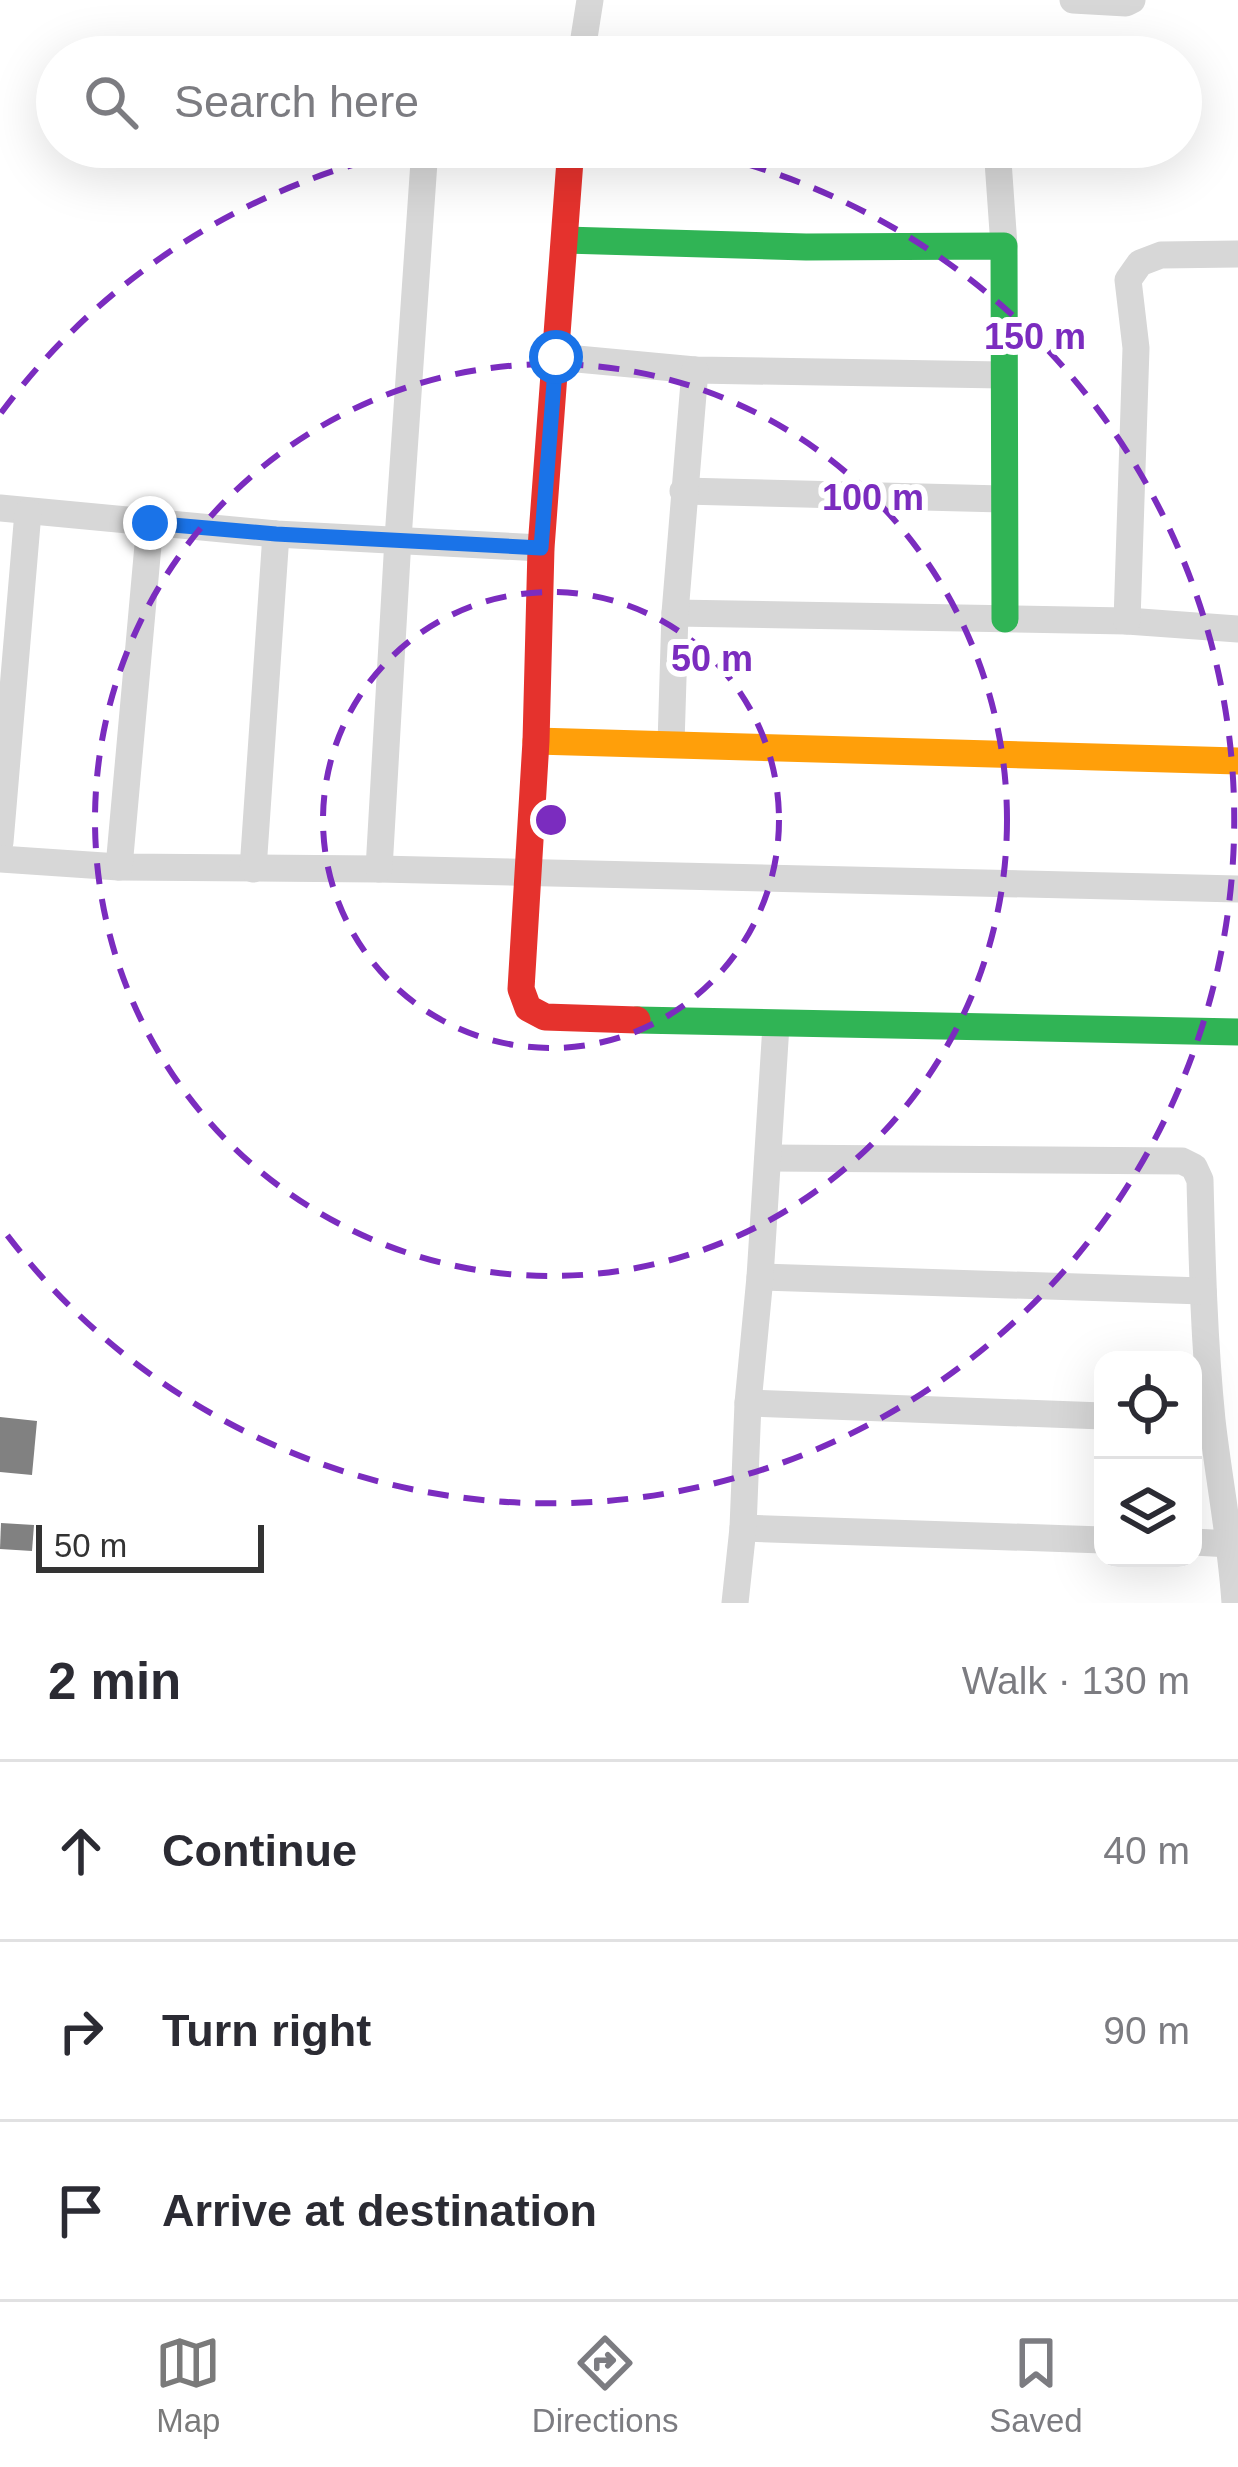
<!DOCTYPE html>
<html lang="en">
<head>
<meta charset="utf-8">
<style>
	:root { --surface:#fff; --page:#f2f2f3; --text:#2b2b33; --muted:#7c7c81; --line:#e1e1e2; --accent:#7a7a7a }
	body { margin:0; font-family:Helvetica,sans-serif; background:var(--page); color:var(--text) }
	.controls { position:absolute; right:36px; bottom:36px; display:grid; overflow:hidden; border-radius:24px; box-shadow:0 12px 48px #0002 }
	.controls button { width:108px; height:108px; display:grid; place-items:center; padding:0; border:0; border-bottom:3px solid var(--line); background:var(--surface); color:var(--text); font:60px sans-serif }
	.scale { position:absolute; left:36px; bottom:30px; width:228px; box-sizing:border-box; padding-left:12px; border:6px solid #333; border-top:0; font-size:33px; line-height:42px; white-space:nowrap; color:#333; -webkit-text-stroke:9px #fff; paint-order:stroke }
	.stop { position:absolute; width:36px; height:36px; margin:-27px; border:9px solid #1a73e8; border-radius:50%; background:#fff }
	.stop.end { background:#1a73e8; border-color:#fff; box-shadow:0 3px 12px #0008 }
	.list { margin:0; padding:0; list-style:none }
	h2 { display:flex; justify-content:space-between; align-items:center; height:156px; margin:0; padding:0 48px; font-size:51px }
	h2 small { font-size:39px; font-weight:400; color:var(--muted) }
	.list li { display:grid; grid-template-columns:78px 1fr auto; gap:36px; align-items:center; box-sizing:border-box; height:180px; padding:0 48px; border-top:3px solid var(--line) }
	.list b { display:block; font-size:45px; white-space:nowrap }
	.list em { font-size:39px; font-style:normal; color:var(--muted) }
	.icon { flex:none; width:66px; height:66px; fill:none; stroke:currentColor; stroke-width:2; stroke-linecap:round; stroke-linejoin:round }
	.map { position:relative; flex:none; width:1238px; height:1603px; overflow:hidden }
	.search { position:absolute; background:var(--surface); box-shadow:0 12px 48px #0002; left:36px; right:36px; top:36px; height:132px; display:flex; align-items:center; gap:30px; box-sizing:border-box; padding:0 42px; border-radius:66px; color:var(--muted); font-size:45px }
	.sheet { height:696px; background:var(--surface) }
	nav { display:flex; justify-content:space-around; align-items:center; box-sizing:border-box; height:168px; border-top:3px solid var(--line); background:var(--surface); font-size:33px; color:var(--muted) }
	nav a { display:grid; justify-items:center; gap:6px }
	nav .on { color:var(--accent) }
	.map>svg:first-child { display:block }
	.building { fill:#818181 }
	.lines { fill:none; stroke-linecap:round; stroke-linejoin:round }
	.street { stroke:#d7d7d7; stroke-width:27 }
	.fast { stroke:#30b455; stroke-width:27 }
	.slow { stroke:#ff9f0a; stroke-width:27 }
	.jam { stroke:#e5322d; stroke-width:27 }
	.route { stroke:#1a73e8; stroke-width:15 }
	.ring { fill:none; stroke:#7b2cbf; stroke-width:6; stroke-dasharray:21 15 }
	.centre { fill:#7b2cbf; stroke:#fff; stroke-width:6 }
	.ring-label { font-size:36px; text-anchor:middle; font-weight:bold; fill:#7b2cbf; stroke:#fff; stroke-width:12; stroke-linejoin:round; paint-order:stroke }
</style>
</head>
<body>
<div class="map">
<svg width="1238" height="1603" viewBox="0 0 1238 1603">
	<rect width="100%" height="100%" fill="#fff"/>
	<g class="building">
		<path d="M0,1417L37,1421L32,1475L0,1472Z"/>
		<path d="M1,1523L34,1525L32,1551L0,1549Z"/>
	</g>
	<g class="lines">
		<g class="street">
			<path d="M1073,0L1126,3L1132,0"/>
			<path d="M581,57L590,0"/>
			<path d="M997,147L1004,246"/>
			<path d="M556,357L695,370L1002,375"/>
			<path d="M683,491L1003,499"/>
			<path d="M0,508L276,534L541,548"/>
			<path d="M675,613L1127,621L1238,629"/>
			<path d="M1127,621L1136,348L1128,280L1140,263L1161,255L1238,254"/>
			<path d="M671,744L675,613L695,370"/>
			<path d="M0,842L28,512"/>
			<path d="M0,859L119,867L379,869L1238,889"/>
			<path d="M119,867L150,523"/>
			<path d="M253,869L276,534"/>
			<path d="M379,869L398,539L425,147"/>
			<path d="M768,1158L1182,1161L1194,1167L1200,1180C1202,1260 1204,1341 1212,1420C1219,1481 1231,1541 1235,1603"/>
			<path d="M760,1277L1203,1291"/>
			<path d="M748,1403L1103,1416"/>
			<path d="M743,1528L1103,1540"/>
			<path d="M1193,1542L1231,1544"/>
			<path d="M735,1603L743,1528L748,1403L760,1277L776,1025"/>
		</g>
		<g class="fast">
			<path d="M565,240L806,247L1004,246L1005,619"/>
			<path d="M637,1020L1238,1032"/>
		</g>
		<path class="slow" d="M536,741L1238,761"/>
		<path class="jam" d="M571,147L541,548L536,741L521,989L528,1008L545,1017L637,1020"/>
	</g>
	<g class="lines">
		<path class="route" d="M150,523L276,534L541,548L556,357"/>
	</g>
	<g class="ring">
		<circle cx="551" cy="820" r="228"/>
		<circle cx="551" cy="820" r="456"/>
		<path d="M1 413A684 684 0 0 1 426 147M676 147A684 684 0 1 1 1 1227"/>
	</g>
	<circle cx="551" cy="820" r="18" class="centre"/>
	<g class="ring-label">
		<text x="1035" y="349">150 m</text>
		<text x="873" y="510">100 m</text>
		<text x="712" y="671">50 m</text>
	</g>
</svg>
<div class="controls">
<button><svg class="icon" aria-label="locate" viewBox="0 0 24 24"><circle cx="12" cy="12" r="6"/><path d="M12 2v4M12 18v4M2 12h4M18 12h4"/></svg></button>
<button><svg class="icon" aria-label="layers" viewBox="0 0 24 24"><path d="M12 4l9 5-9 5-9-5zM3 14l9 5 9-5"/></svg></button>
</div>
<div class="scale">50 m</div>
<div class="stop" style="left:556px;top:357px"></div>
<div class="stop end" style="left:150px;top:523px"></div>
<div class="search"><svg class="icon" aria-label="search" viewBox="0 0 24 24"><circle cx="10" cy="10" r="6"/><path d="M15 15l6 6"/></svg>Search here</div>
</div>
<section class="sheet">
<h2>2 min<small>Walk · 130 m</small></h2>
<ul class="list">
<li><svg class="icon" aria-label="ahead" viewBox="0 0 24 24"><path d="M12 20V5M6 11l6-6 6 6"/></svg><div><b>Continue</b></div><em>40 m</em></li>
<li><svg class="icon" aria-label="right" viewBox="0 0 24 24"><path d="M7 20v-9h11M14 6l5 5-5 5"/></svg><div><b>Turn right</b></div><em>90 m</em></li>
<li><svg class="icon" aria-label="arrive" viewBox="0 0 24 24"><path d="M6 21V4h12l-3 4 3 4H6"/></svg><div><b>Arrive at destination</b></div></li>
</ul>
</section>
<nav>
<a class="on"><svg class="icon" aria-label="map" viewBox="0 0 24 24"><path d="M3 6l6-2 6 2 6-2v14l-6 2-6-2-6 2zM9 4v14M15 6v14"/></svg>Map</a>
<a><svg class="icon" aria-label="directions" viewBox="0 0 24 24"><path d="M12 3l9 9-9 9-9-9zM9 14v-3h6M13 9l2 2-2 2"/></svg>Directions</a>
<a><svg class="icon" aria-label="saved" viewBox="0 0 24 24"><path d="M7 4h10v16l-5-4-5 4z"/></svg>Saved</a>
</nav>
</body>
</html>
